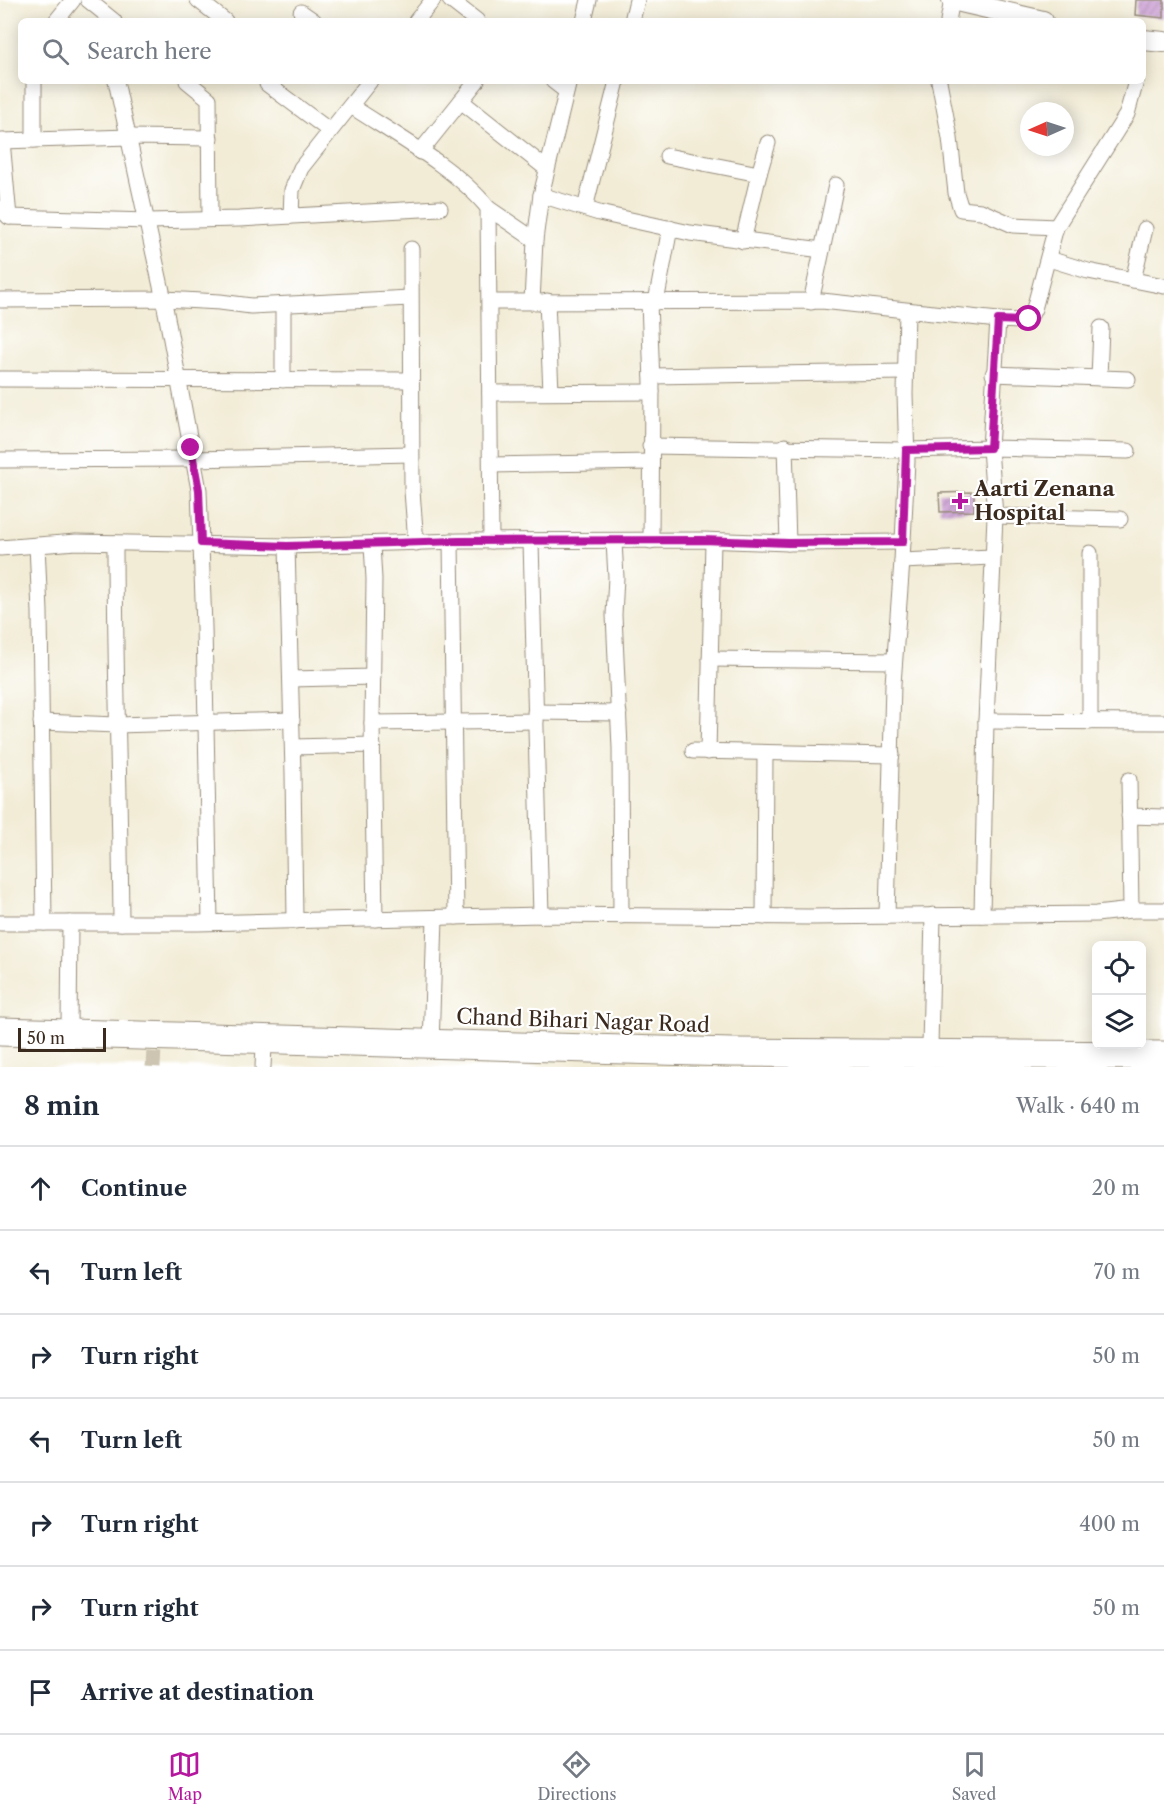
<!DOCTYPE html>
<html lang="en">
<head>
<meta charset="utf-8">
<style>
	:root { --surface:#fff; --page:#f2f2f3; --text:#1f2937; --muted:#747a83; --line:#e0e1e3; --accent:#b5179e }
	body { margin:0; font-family:"Libre Caslon Text",serif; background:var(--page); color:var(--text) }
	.controls { position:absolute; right:18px; bottom:18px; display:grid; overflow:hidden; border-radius:9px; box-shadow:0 3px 15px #0003 }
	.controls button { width:54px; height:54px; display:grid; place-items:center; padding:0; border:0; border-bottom:2px solid var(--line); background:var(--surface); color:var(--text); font:30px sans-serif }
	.compass { position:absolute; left:1020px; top:102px; width:54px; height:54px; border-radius:50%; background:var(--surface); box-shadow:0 3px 15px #0003; rotate:267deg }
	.scale { position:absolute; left:18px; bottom:15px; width:88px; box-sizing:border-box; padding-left:6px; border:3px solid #3b2a1e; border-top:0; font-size:16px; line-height:21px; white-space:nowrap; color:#3b2a1e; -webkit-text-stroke:4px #fff; paint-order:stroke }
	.stop { position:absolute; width:18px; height:18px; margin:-14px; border:4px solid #b5179e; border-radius:50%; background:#fff }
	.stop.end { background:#b5179e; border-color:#fff; box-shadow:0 2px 6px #0008 }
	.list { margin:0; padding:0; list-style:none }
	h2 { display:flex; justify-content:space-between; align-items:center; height:78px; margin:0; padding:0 24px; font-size:26px }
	h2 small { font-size:20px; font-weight:400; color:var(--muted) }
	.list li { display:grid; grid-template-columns:39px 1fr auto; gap:18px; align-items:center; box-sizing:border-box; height:84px; padding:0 24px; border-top:2px solid var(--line) }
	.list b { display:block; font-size:22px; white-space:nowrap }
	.list em { font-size:20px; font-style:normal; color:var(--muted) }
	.icon { flex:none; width:33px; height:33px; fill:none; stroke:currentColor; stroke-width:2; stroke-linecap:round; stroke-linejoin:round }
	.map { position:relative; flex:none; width:1164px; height:1067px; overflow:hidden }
	.search { position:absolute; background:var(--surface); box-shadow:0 3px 15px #0003; left:18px; right:18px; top:18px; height:66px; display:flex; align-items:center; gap:15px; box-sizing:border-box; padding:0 21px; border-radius:9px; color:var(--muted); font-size:22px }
	.sheet { height:666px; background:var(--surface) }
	nav { display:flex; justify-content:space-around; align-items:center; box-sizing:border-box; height:84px; border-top:2px solid var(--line); background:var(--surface); font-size:16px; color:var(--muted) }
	nav a { display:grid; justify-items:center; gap:3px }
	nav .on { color:var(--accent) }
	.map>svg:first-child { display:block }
	.building { fill:url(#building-hatch) }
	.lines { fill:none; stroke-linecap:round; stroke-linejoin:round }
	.minor-tunnel { stroke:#cdc5b1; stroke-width:15; stroke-dasharray:15 8; stroke-linecap:butt }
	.minor-casing { stroke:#968b7a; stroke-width:17 }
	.major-casing { stroke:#968b7a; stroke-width:22 }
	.minor { stroke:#fff; stroke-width:15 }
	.major { stroke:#fff; stroke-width:20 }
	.route { stroke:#b5179e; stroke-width:8 }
	.poi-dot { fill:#b5179e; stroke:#fff; stroke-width:2 }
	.labels { text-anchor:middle; stroke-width:4.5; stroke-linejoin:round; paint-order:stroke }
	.poi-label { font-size:21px; font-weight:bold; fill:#3b2a1e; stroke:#fff; text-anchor:start }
	.street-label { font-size:21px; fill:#3b2a1e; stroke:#fff }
</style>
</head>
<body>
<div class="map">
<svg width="1164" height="1067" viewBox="0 0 1164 1067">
	<defs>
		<pattern id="building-hatch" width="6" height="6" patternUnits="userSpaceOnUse" patternTransform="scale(1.5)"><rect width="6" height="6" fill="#c493ce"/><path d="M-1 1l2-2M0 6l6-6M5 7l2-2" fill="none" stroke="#a078a7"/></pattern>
	</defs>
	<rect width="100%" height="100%" fill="#fff"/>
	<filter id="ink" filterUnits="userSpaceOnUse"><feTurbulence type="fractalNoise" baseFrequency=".0167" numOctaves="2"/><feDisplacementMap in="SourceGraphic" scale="12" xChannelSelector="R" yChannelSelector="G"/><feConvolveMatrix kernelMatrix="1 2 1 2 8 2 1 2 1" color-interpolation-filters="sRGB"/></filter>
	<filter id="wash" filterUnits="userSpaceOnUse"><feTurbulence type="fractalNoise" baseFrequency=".008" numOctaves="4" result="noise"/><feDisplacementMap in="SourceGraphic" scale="24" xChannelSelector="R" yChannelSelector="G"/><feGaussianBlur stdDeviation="1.35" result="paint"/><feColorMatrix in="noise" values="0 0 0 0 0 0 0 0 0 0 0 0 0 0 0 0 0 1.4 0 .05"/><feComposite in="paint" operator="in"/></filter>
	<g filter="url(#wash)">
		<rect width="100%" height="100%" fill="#f2ecd6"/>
		<g id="blocks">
			<g class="building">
				<path d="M1136,0H1164V18L1135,15Z"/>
				<path d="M974,492V511L940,512L939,493Z"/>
			</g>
		</g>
	</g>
	<g filter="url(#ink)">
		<use href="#blocks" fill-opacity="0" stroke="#968b7a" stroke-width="1.5"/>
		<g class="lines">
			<path class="minor-tunnel" d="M153,1067L155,1031"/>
			<defs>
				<g id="minor">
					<path d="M88,0L114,21"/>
					<path d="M198,0L225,21"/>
					<path d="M450,0L477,21"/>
					<path d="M301,12L314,21"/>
					<path d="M56,21L73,0"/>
					<path d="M416,21L433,0"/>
					<path d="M584,21L589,0"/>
					<path d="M632,21L637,0"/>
					<path d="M948,21L952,0"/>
					<path d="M34,81V140"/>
					<path d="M116,81L162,291L199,490L204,627L210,922"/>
					<path d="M187,81L209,99L210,219"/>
					<path d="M553,81L566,91"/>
					<path d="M939,81L950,138L956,193L961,209L981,211L1013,225L1056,227"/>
					<path d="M267,84L330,131"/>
					<path d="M461,101L547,169"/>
					<path d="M351,106C395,135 456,168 488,208L491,541"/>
					<path d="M420,152L477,81"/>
					<path d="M667,156L759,174L743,241"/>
					<path d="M759,174L768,143"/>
					<path d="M541,195L599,213L690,233L822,250"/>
					<path d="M488,208L535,240"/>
					<path d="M585,208L617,81"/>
					<path d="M0,209L9,217L148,221L239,219L440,208"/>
					<path d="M291,216L292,190L301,168L370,81"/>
					<path d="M9,217L2,141L129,137L210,138"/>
					<path d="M411,249L412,491L416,543"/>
					<path d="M1049,259L1088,271L1164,286"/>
					<path d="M1133,280L1145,229"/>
					<path d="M0,300L164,299L220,302L251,306L410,298"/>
					<path d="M547,301L551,392"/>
					<path d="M490,302L822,301L998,320"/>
					<path d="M532,302L535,240L541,195L569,81"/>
					<path d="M649,302L652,383L651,541"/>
					<path d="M656,302L670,228"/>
					<path d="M811,302L836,185"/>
					<path d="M283,305V380"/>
					<path d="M993,374L1128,379"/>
					<path d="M652,376L905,372"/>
					<path d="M1099,378L1101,328"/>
					<path d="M0,379L411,380"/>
					<path d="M490,393L652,392"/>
					<path d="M650,446L906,450L990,448L1128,451"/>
					<path d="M785,446L788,543"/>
					<path d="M0,460L193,459L411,454"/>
					<path d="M491,465L650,462"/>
					<path d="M995,516L1120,519"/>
					<path d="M451,541L456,917"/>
					<path d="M531,542L541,915"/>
					<path d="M614,542L616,577L614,615L620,748L621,916"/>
					<path d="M115,543C115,669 120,796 121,923"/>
					<path d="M37,545L40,612L44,923"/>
					<path d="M372,545L374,579L372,723L375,919"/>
					<path d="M287,546L293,773L295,921"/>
					<path d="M0,548L76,542L287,546L459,541L702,540L788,543L903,542"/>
					<path d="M902,561L992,557"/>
					<path d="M710,659L894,661"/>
					<path d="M291,679L373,677"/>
					<path d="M535,712L619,713"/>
					<path d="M986,721L1164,722"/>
					<path d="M41,722L117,725L292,720"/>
					<path d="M1090,722V553"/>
					<path d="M372,723L536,721"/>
					<path d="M293,747L373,745"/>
					<path d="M693,751L892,755"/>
					<path d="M708,752L713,541"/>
					<path d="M1129,780L1131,910"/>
					<path d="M1129,816L1164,817"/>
					<path d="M982,915L986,721L995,516L990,448L998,320L1021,321L1029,319L1034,309L1056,227L1127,114L1136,81"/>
					<path d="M887,916L893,684L902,561L907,461L905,394L907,311"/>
					<path d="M764,917L765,753"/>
					<path d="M0,923H197L541,915L809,917L1096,914L1131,910H1164"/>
					<path d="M0,1025L731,1046L1164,1049"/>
					<path d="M69,1027L70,923"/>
					<path d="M0,1038L731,1059L1164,1062"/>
					<path d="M431,1046L435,918"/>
					<path d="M930,1047L933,915"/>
					<path d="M263,1067L264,1046"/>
				</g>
				<g id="major">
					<path d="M952,0L1043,21"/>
					<path d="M1143,40L1164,42"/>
				</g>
			</defs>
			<use href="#minor" class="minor-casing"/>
			<use href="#major" class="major-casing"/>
			<use href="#minor" class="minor"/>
			<use href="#major" class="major"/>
		</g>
	</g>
	<g class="lines" filter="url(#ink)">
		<path class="route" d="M191,448L199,490L201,543L287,546L459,541L702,540L788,543L903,542L906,450L990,448L998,320L1021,321L1029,319"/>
	</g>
	<path class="poi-dot" d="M957 492h6v6h6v6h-6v6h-6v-6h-6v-6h6z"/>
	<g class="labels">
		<g class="poi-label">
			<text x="974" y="496">Aarti Zenana<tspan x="974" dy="24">Hospital</tspan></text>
		</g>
		<g class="street-label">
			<text transform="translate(583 1021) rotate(2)" y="7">Chand Bihari Nagar Road</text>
		</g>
	</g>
</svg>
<div class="controls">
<button><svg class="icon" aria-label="locate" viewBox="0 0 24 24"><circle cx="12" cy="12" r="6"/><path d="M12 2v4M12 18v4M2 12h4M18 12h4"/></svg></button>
<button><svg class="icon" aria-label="layers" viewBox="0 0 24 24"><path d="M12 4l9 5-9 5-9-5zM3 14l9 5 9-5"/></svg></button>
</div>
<svg class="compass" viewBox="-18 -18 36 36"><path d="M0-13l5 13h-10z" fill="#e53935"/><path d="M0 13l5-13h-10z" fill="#747a83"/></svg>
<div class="scale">50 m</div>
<div class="stop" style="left:1029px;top:319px"></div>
<div class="stop end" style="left:191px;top:448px"></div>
<div class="search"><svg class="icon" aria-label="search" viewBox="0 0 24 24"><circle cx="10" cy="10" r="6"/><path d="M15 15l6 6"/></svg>Search here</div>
</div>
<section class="sheet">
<h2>8 min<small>Walk · 640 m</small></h2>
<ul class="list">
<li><svg class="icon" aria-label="ahead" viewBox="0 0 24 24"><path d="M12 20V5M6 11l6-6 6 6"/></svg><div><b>Continue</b></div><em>20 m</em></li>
<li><svg class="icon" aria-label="left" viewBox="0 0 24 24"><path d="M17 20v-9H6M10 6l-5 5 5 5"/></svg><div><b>Turn left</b></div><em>70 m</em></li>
<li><svg class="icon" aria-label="right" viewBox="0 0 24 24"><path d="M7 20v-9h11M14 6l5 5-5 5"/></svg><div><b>Turn right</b></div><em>50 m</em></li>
<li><svg class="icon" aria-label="left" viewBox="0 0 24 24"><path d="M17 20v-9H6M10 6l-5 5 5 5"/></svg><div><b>Turn left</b></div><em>50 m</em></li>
<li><svg class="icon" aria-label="right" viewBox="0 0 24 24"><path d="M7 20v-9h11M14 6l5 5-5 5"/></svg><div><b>Turn right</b></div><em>400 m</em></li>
<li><svg class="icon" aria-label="right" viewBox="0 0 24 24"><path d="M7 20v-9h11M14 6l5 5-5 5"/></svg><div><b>Turn right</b></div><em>50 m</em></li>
<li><svg class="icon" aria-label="arrive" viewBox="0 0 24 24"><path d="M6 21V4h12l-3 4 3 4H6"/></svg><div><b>Arrive at destination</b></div></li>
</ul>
</section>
<nav>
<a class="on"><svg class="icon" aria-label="map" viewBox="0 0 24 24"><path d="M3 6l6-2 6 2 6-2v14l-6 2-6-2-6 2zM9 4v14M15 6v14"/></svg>Map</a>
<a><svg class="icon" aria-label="directions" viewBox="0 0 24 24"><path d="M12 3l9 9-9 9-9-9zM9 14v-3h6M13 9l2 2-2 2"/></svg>Directions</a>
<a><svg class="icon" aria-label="saved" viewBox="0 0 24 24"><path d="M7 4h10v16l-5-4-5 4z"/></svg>Saved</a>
</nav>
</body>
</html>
